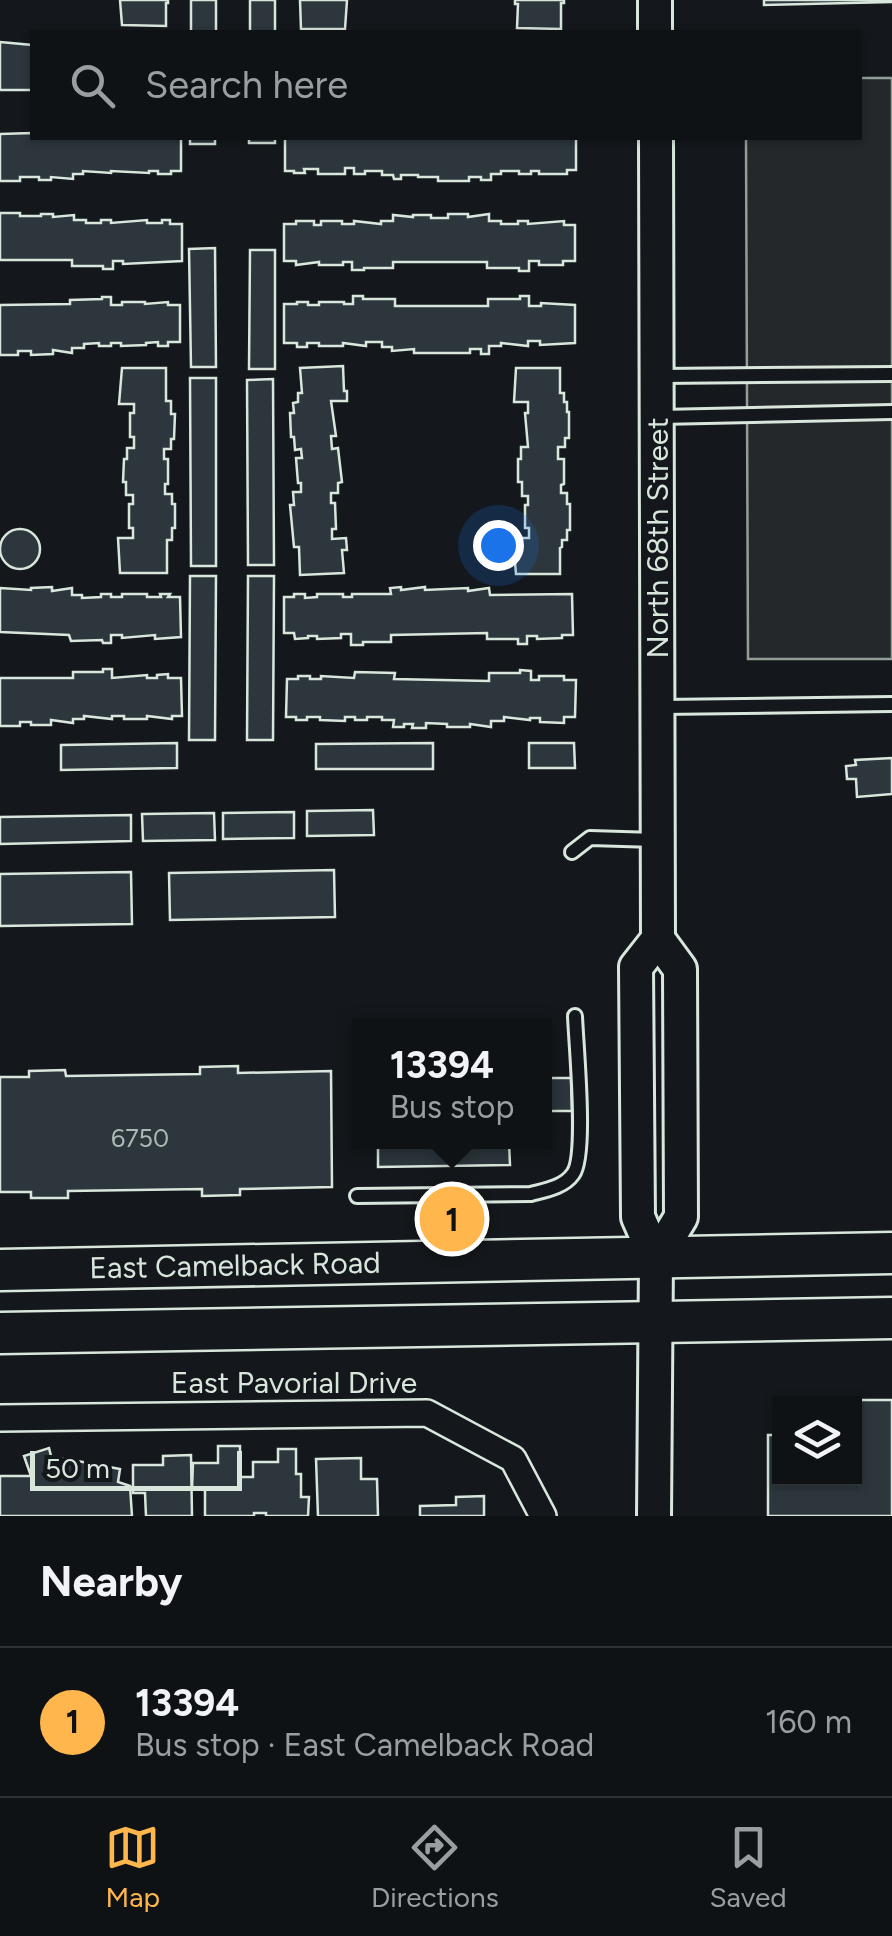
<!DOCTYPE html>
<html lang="en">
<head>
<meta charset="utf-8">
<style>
	:root { --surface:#0f1215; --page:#1d2022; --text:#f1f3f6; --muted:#9b9ea0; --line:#2f3234; --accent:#ffb74d }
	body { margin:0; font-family:Figtree,sans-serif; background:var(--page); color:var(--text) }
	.controls { position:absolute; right:30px; bottom:30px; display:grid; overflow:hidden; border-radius:0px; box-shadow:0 2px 8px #0004 }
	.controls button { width:90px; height:90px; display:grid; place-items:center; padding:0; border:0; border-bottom:2px solid var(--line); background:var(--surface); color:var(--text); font:50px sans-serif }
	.scale { position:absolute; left:30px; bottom:25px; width:212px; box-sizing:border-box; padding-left:10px; border:5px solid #d8e6dc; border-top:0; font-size:28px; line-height:35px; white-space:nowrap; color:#d8e6dc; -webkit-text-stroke:8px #14181c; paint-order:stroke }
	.you { position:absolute; left:498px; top:545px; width:35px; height:35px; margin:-25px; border:8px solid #fff; border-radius:50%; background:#1a73e8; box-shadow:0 0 0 15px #1a73e833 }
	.badge { display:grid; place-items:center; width:65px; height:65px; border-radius:50%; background:var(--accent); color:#111; font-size:32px; font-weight:700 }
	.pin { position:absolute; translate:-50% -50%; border:5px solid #fff; box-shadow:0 2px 10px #0006 }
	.popup { position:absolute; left:352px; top:1019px; width:200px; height:130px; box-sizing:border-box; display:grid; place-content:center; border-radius:0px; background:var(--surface); filter:drop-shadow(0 2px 8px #0005); font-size:32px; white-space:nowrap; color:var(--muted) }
	.popup b { font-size:38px; color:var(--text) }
	.popup::after { content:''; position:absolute; left:50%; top:100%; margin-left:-20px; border:20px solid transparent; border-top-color:var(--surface) }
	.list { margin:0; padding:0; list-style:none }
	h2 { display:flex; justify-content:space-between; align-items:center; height:130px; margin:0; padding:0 40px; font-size:42px }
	h2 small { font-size:32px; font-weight:400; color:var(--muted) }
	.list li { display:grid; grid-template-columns:65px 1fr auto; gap:30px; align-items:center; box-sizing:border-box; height:150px; padding:0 40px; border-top:2px solid var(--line) }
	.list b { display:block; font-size:38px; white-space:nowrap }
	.list p { margin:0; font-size:32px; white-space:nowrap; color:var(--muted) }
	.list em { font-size:32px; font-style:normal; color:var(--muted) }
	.icon { flex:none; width:55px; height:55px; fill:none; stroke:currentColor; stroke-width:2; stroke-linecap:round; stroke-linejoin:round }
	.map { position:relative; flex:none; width:892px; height:1516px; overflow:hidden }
	.search { position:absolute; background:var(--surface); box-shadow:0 2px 8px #0004; left:30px; right:30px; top:30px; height:110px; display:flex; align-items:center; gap:25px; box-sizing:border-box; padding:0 35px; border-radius:0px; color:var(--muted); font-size:38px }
	.sheet { height:280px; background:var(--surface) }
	nav { display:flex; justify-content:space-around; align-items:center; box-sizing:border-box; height:140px; border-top:2px solid var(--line); background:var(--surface); font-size:28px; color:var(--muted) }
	nav a { display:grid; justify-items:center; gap:5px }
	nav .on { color:var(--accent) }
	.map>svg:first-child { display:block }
	.parking { fill:#24282b; stroke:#939e99; stroke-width:2.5 }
	.building { fill:#2c363c; stroke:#d8e6dc; stroke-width:2.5 }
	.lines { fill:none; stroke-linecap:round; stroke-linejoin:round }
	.service-casing { stroke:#d8e6dc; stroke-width:18 }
	.minor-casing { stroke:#d8e6dc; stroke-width:30 }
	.tertiary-casing { stroke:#d8e6dc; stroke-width:38 }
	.primary-casing { stroke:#d8e6dc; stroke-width:45 }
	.service { stroke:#14181c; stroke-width:12 }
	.minor { stroke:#14181c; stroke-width:25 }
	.tertiary { stroke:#14181c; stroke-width:32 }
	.primary { stroke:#14181c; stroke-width:40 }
	.labels { text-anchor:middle; stroke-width:8; stroke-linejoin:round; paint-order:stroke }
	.number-label { font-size:25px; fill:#adbab4 }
	.street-label { font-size:30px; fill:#d8e6dc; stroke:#14181c }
</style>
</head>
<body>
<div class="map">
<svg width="892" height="1516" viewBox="0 0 892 1516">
	<rect width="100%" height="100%" fill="#14181c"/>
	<path class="parking" d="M860,78H892V659H748L746,138H860Z"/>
	<g class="building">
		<path d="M120,0H168V3H166V26L122,25Z"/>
		<rect x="191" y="0" width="25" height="32"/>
		<rect x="250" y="0" width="25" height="32"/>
		<path d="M347,0L345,29H301L300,0Z"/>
		<path d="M515,0H564V3H561V29L517,28L518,4H515Z"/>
		<path d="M764,0H892V2L764,5Z"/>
		<path d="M0,42L32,45V90H0Z"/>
		<path d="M32,133V138H181V171H171V174H158V171H149V173L111,171V173L83,171V174H73V179L51,177V180H39V177H20V181H0V134Z"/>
		<rect x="190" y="138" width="25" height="6"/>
		<rect x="249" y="138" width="26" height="5"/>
		<path d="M285,138H576V170H567V174H539V171H531V174H519V171H501V174H491V180H481V177H469V181H438V177H418V175H401V179H394L393,175H382V171H365V174H354V168H345V174H318V169H304L305,173H294V171H285Z"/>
		<path d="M0,213H20V216H41V214H53V217L74,215V220H86V223H101V220H111V223L147,220V223H162V220H170V224H182V261L123,264V261H113V269H103V266H72V260H0Z"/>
		<path d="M448,214H468V217L489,214V221H501V224H518V221H528V224L564,221V225H575V261H563V265H539V261H529V271H519V268H487V262H393V268H364V270H352V262H343V265H319V262L296,265V261H284V224H296V221H314V225H321V221H342V224H354V221L381,224V221H393V215L413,217V215H431V218H448Z"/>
		<path d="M215,248L216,367H191L189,249Z"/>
		<path d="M250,250H275V369H249Z"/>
		<path d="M353,296H363V299H395V306H488V299H520V296H529V306H541V303L575,305V343L540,345V341H528V346L501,343V346H489V354H481V349H470V353H414V349L392,351V347H382V342H366V346L343,343V346H319V343H307V347H297V343H284V304H297V302H308V305H319V302H344V304H353Z"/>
		<path d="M102,297H111V305H122V302H145V304L168,302V305H180V342H168V346H158V342L146,343V345L121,346V343H111V346H99V343L84,344V348H72V353L53,350V354L31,355V351H18V355H0V305L70,304V300L102,299Z"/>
		<path d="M343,366L344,391H347V401H331L336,436H331L332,449L338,448L342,482L338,483V493H331V503H335L336,529H332V539L346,538L347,550H342L344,573L300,575L299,547H294L290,505H294L293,492H301V483H298L296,458H302L301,449L295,450L294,437H291L290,413H294L293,403L298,402V393H302L300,368Z"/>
		<path d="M122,368H166V401H171V414H175L174,439H171V449H164V459H168V484H165V494H172V504H175V528H172V540H167V573H120L118,538H133V528H129V504H133V495H126V482H123L124,459H127V448H134V437H130V413H134V404H119Z"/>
		<path d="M516,368H560V393H564V402H567V412H569V438H565V447H558V459H564V484L561,485V493H567V504H570V530H567V540H562V547L560,548V574H516L513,538H529V528H525V505H528V496H522V482H518V459H521V447H528L525,413H528V402H514Z"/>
		<path d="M190,378H216V566H191Z"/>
		<path d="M273,379L274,565H248L247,380Z"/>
		<circle cx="20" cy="549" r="20"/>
		<path d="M190,576H216L215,740H189Z"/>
		<path d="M248,576H274L273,740H247Z"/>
		<path d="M52,587V591L72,588V595H82V598L101,597V594H111V597H122V594H147V597H161L160,594H170L168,597H180L181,637L155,639V635L122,638V635H111V643H103L102,640L71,641L69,635L0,632V588L31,590V588Z"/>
		<path d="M401,587V590L425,587V590L468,588V591L489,588L490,595L572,594L573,635H562V638L537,639V636H527V644H518V639H487V633L391,635V642H363V645H351V634H341V638L317,639V636H308V638L295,639L294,633H284V597H294V594H305V598L317,597V594H343V597H352V594H391L390,588Z"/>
		<path d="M103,669H112V678L147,675V678H157V675L168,674V678H181L182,716H172V719L147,716V719H124V716H112V719L84,716V719H73V723L51,720V725H31V722H20V726H0V678H73V672H103Z"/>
		<path d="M520,670L531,671V680H539V676H564V680H576L575,717H564V723L540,722V718H530V720L504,717V721H491V727L470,724V727H447V724L426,723V728H412L413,724H404V727H393L394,720H382V717H367V720H355V717H345V721L320,720V717H307V720H296V717H286L287,679H298V676H310V679H321V676L354,678L355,672L395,673L394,679L489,681V673H520Z"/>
		<path d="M177,743V768L61,770V745Z"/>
		<path d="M433,743V769H316V744Z"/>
		<path d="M529,743H574L575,768H529Z"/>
		<path d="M892,758V794L857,797L856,779H847L846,766L856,765L855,760Z"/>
		<path d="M373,810L374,835L307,836V811Z"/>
		<path d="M294,812V838L223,839V813Z"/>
		<path d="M214,813L215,840L143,841L142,814Z"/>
		<path d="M131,815V841L0,844V817Z"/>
		<path d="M334,870L335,917L170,920L169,873Z"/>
		<path d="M131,872L132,924L0,926V874Z"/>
		<path d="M238,1066V1073L331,1071L332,1187L240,1189V1195L202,1196V1189L68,1191V1198H31V1192H0V1077H29V1071L65,1070L66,1076L200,1074V1067Z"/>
		<path d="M544,1078H571L572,1111H544Z"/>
		<path d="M378,1142H509L510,1165L378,1167Z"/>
		<rect x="447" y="1215" width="20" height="9"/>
		<path d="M833,1400H892V1516H768V1435H780V1478H854V1404H833Z"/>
		<path d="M218,1446H240V1477H253V1462H278V1449H296V1474H301V1497H309L308,1516H266V1513H254V1516H205V1490L192,1489L193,1463H218Z"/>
		<path d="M49,1448L51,1456L120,1469L118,1482L130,1486L132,1516H0V1476H31L24,1456Z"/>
		<path d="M191,1455L192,1516H146L145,1493H133V1465H163V1456Z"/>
		<path d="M361,1458V1479H377L378,1516H318L316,1459Z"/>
		<path d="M484,1496V1516H420V1506L456,1505V1497Z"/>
	</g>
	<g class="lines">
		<defs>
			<g id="service">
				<path d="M660,376L892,374"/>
				<path d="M660,417L892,412"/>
				<path d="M661,707L892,704"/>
				<path d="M572,852L590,838L655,840"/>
				<path d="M357,1196L531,1194C546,1190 564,1187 573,1174C587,1156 576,1044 575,1016"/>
			</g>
			<path id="minor" d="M0,1418L427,1413L513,1459L543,1516"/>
			<g id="tertiary">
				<path d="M655,0V32"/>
				<path d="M656,1258L681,1217L680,969L658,939L656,138"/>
				<path d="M654,1516L656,1258L638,1217L636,967L658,939"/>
			</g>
			<g id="primary">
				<path id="s1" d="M0,1270L892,1253"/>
				<path d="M0,1333L892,1318"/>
			</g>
		</defs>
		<use href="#service" class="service-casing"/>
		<use href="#minor" class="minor-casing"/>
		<use href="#tertiary" class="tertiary-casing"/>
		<use href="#primary" class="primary-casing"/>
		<use href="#service" class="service"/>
		<use href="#minor" class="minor"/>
		<use href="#tertiary" class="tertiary"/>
		<use href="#primary" class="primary"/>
	</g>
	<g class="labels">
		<g class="number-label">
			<text x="140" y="1147">6750</text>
		</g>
		<g class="street-label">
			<text transform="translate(658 538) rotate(-90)" y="10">North 68th Street</text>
			<text dy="10" stroke="none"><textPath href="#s1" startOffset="235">East Camelback Road</textPath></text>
			<text x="294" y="1393">East Pavorial Drive</text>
		</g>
	</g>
</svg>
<div class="controls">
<button><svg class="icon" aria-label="layers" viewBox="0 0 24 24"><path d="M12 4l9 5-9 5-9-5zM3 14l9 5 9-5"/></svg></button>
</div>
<div class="scale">50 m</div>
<div class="you"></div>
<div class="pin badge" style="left:452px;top:1219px">1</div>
<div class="popup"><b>13394</b>Bus stop</div>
<div class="search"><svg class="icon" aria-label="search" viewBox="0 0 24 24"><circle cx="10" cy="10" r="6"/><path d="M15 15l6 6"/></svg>Search here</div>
</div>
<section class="sheet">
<h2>Nearby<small></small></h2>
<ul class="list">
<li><span class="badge">1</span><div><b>13394</b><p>Bus stop · East Camelback Road</p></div><em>160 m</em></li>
</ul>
</section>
<nav>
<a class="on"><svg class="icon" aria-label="map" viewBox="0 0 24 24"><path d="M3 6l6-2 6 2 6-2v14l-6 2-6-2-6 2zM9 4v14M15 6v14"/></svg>Map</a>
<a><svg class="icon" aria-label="directions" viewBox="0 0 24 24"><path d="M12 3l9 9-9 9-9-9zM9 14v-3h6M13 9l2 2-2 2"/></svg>Directions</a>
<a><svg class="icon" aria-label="saved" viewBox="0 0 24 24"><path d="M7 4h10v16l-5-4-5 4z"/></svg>Saved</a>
</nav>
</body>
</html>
